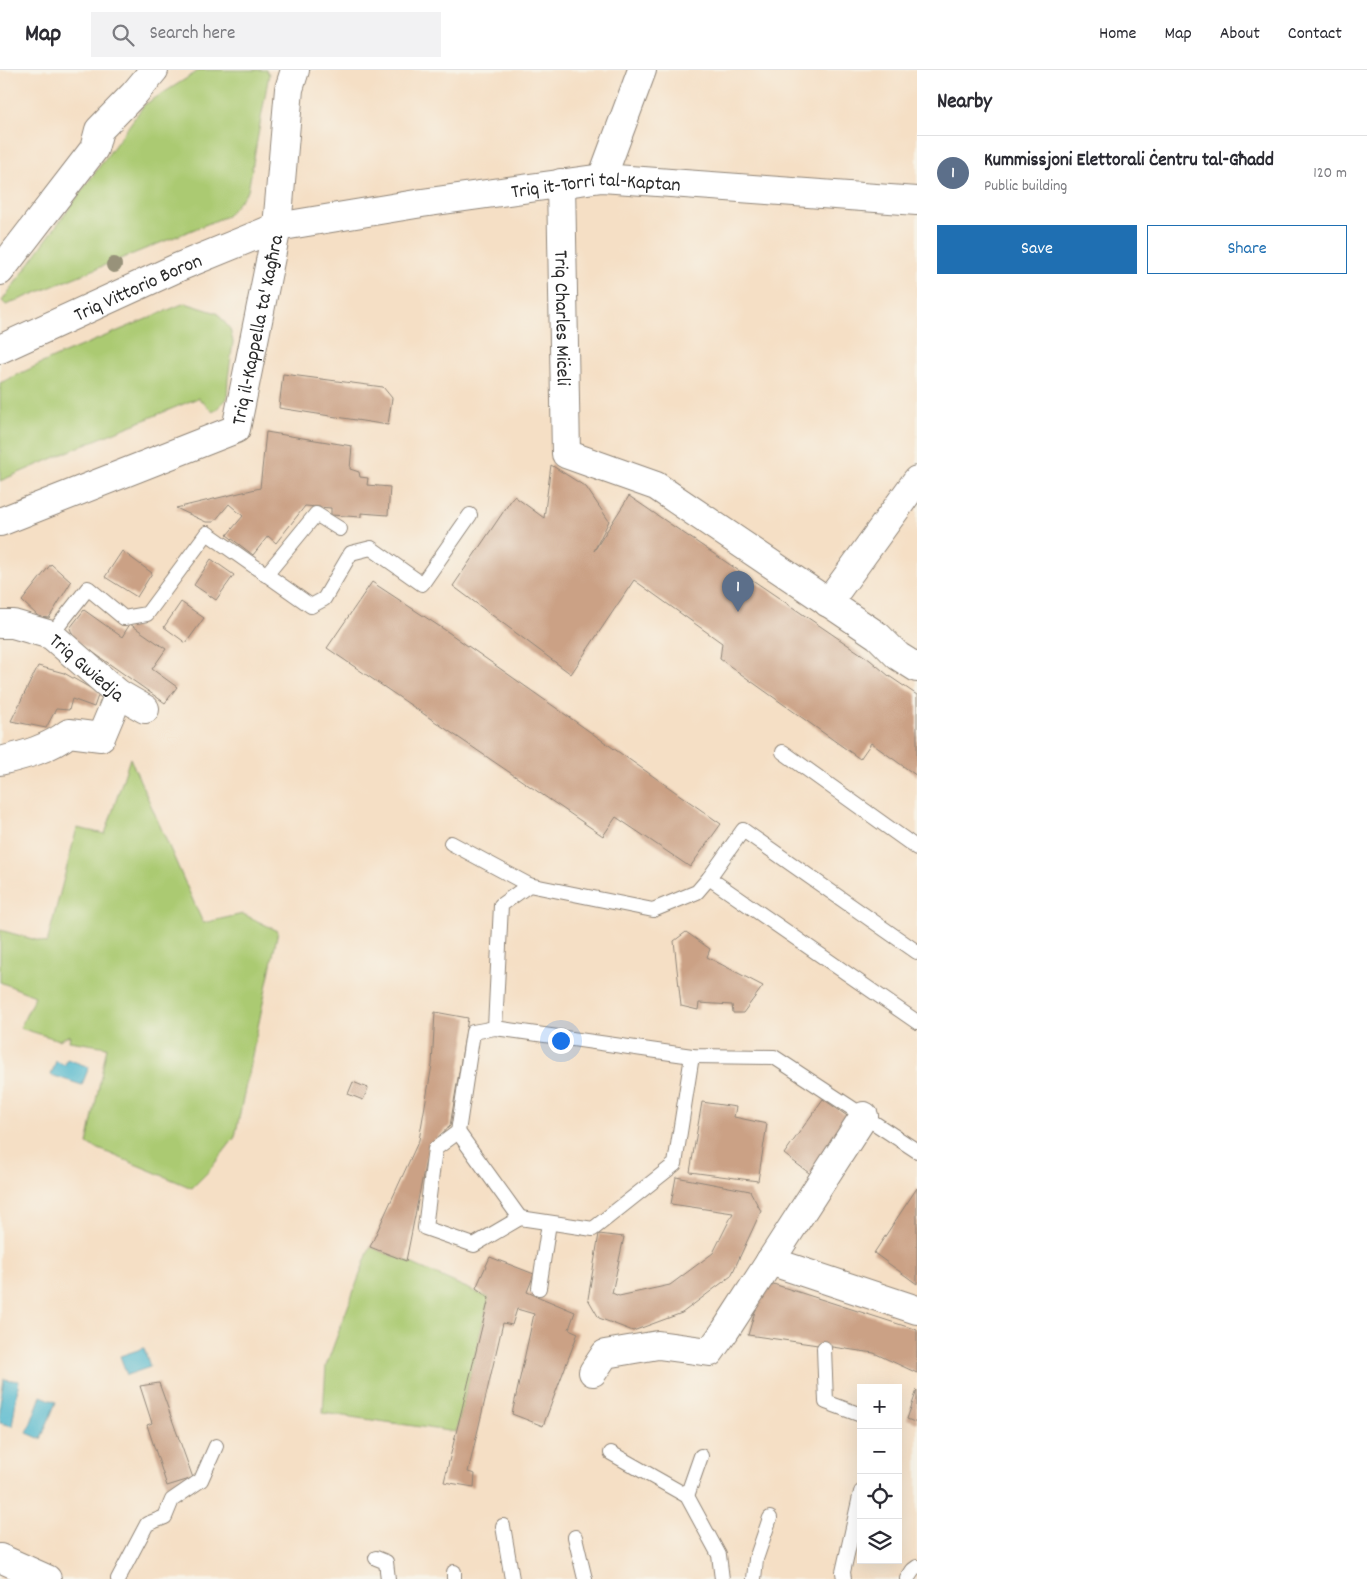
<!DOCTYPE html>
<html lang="en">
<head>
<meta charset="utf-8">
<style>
	:root { --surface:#fff; --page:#f2f2f3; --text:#2b2b33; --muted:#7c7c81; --line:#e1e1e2; --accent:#1f6fb2 }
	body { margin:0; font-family:Dekko,sans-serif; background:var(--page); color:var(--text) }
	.controls { position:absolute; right:15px; bottom:15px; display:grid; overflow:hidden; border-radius:0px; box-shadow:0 5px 20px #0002 }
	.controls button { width:45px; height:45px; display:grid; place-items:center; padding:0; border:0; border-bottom:1px solid var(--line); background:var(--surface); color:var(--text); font:25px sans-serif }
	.you { position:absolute; left:560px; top:970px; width:18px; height:18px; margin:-12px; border:4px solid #fff; border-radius:50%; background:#1a73e8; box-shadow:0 0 0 8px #1a73e833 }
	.badge { display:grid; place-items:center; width:32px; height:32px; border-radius:50%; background:var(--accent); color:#fff; font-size:16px; font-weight:700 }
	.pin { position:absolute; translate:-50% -41px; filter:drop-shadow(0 1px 2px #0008) }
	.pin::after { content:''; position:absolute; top:26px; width:18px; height:15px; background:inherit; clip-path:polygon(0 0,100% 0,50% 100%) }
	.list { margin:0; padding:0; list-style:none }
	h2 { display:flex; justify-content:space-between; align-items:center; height:65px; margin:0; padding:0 20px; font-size:21px }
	h2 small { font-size:16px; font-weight:400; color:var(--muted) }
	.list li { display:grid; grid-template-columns:32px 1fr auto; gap:15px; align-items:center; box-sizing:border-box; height:75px; padding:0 20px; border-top:1px solid var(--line) }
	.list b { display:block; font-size:19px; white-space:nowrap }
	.list p { margin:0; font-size:16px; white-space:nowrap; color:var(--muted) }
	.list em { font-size:16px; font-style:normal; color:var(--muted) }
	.actions { display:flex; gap:10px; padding:15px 20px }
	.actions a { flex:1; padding:11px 0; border:1px solid var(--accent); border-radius:0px; text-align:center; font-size:18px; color:var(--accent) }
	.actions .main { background:var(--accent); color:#fff }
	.icon { flex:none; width:28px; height:28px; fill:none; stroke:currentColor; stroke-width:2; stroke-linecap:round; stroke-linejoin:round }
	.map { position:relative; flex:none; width:917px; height:1509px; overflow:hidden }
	header { display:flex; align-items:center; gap:30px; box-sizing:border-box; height:70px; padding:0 25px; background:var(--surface); border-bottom:1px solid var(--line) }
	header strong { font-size:24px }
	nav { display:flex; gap:28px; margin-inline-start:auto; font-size:18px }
	.search { width:350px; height:45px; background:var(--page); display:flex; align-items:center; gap:12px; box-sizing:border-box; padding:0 18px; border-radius:0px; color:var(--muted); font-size:19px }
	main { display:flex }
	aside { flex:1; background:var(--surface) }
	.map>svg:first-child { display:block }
	.green { fill:#abca72; stroke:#6b7a4e }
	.water { fill:#4fb7cd; stroke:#3d717c }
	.building { fill:#cba185 }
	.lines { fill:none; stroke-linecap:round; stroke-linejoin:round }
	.lane-casing { stroke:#908578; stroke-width:16 }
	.street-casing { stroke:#908578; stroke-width:30 }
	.lane { stroke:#fff; stroke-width:14 }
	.street { stroke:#fff; stroke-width:28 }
	.tree { fill:#98927a }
	.labels { text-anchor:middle; stroke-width:5; stroke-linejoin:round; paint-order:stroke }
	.street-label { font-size:20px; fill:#2b2b2b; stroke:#f7f3e8 }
</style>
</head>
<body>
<header>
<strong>Map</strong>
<div class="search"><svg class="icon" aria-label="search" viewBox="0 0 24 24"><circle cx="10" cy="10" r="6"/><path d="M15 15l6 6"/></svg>Search here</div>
<nav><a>Home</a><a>Map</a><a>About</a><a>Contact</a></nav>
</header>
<main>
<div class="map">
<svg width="917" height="1509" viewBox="0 0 917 1509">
	<rect width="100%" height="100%" fill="#f7f3e8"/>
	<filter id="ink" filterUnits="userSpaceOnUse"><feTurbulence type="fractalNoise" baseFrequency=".02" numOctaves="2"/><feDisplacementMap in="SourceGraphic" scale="10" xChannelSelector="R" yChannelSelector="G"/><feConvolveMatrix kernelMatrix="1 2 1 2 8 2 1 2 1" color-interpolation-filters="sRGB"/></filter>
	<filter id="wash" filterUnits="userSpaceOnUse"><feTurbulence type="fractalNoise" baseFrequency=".0096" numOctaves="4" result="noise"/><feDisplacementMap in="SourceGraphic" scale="20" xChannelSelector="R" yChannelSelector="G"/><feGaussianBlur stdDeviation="1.12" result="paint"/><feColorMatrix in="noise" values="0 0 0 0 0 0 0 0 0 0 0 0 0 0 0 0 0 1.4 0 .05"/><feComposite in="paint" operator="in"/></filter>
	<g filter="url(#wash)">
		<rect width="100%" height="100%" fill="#f5dfc5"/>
		<g class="green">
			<path d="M200,0H266L269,4L248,121L227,146L6,235L2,231L144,35Z"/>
			<path d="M185,233L217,243L230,259L233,272L228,309L227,329L213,342L198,328L93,371L0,411V313L55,287Z"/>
			<path d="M130,688L203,853L243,844L278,861L235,1067L208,1102L192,1118L87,1074L107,977L69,971L70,965L59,970L20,958L35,926L0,912V860L47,873L77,758L105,764Z"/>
			<path d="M370,1177L406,1191L489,1228L456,1362L323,1343L326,1296Z"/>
		</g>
		<g class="water">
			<path d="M67,989L89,997L82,1015L51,1005L56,991L65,995Z"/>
			<path d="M144,1278L150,1297L127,1305L120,1286Z"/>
			<path d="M4,1309L19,1311L12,1356L0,1353V1334Z"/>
			<path d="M41,1326L56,1332L41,1369L27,1363Z"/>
		</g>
		<g id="blocks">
			<g class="building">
				<path d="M283,304L383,317L392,328L388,355L279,338Z"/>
				<path d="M266,362L352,376L350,399L359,402L360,407L368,408L367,415L390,417L388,445L361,443V447L331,445V438L305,436L276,473L268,466L253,485L227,465L243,446L229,434L214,452H206L176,438L260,418Z"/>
				<path d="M551,395L586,417L609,451L594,481L629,426L870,590L889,606L917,625V706L871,673L860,689L720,589L722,573L634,510L571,604L453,516L514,426L544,448Z"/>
				<path d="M122,481L152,503L137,527L105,507Z"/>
				<path d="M211,489L234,505L216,530L194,515Z"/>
				<path d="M51,494L71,512L49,548L39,547L22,531Z"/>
				<path d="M372,512L448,562L721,754L690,797L616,747L603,766L327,578Z"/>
				<path d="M181,532L204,548L186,573L164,557Z"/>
				<path d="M84,540L122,567L130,554L166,579L152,599L177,617L165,633L74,569L70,558Z"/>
				<path d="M38,596L64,603L99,623L94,637L72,629L69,640L56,639L46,658L11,651Z"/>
				<path d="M686,862L710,879L707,887L763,916L743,943H733L732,935L699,933L698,940L681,936L674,871Z"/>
				<path d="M435,942L468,948L450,1056L429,1075L406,1191L370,1177L419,1070L432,995Z"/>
				<path d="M353,1012L368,1018L363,1030L348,1024Z"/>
				<path d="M823,1029L853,1050L813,1106L784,1084Z"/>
				<path d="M702,1032L736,1037L734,1047L767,1054L758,1111L690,1102Z"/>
				<path d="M676,1107L750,1121L761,1141L731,1206L682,1243L633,1261L599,1248L588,1229L599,1164L624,1167L612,1223L619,1226L670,1215L713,1183L733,1143L671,1134Z"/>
				<path d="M917,1118V1214L874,1183Z"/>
				<path d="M490,1187L534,1204L527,1222L575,1242L569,1259L578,1263L543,1356L512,1344L534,1244L517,1239L512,1255L503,1253L468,1402L475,1404L474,1417L444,1412L489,1228L476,1218Z"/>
				<path d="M764,1211L917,1260V1303L874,1283L748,1265Z"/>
				<path d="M159,1313L193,1408L167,1416L147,1355L152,1353L140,1316Z"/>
				<path d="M917,1320V1353L907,1349Z"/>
			</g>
		</g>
	</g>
	<g filter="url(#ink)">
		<use href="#blocks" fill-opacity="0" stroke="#908578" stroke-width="1"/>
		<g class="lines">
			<defs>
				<g id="lane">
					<path d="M266,505L316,444L340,459"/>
					<path d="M51,565L88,518L124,548L147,544L207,463L311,536L324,529L351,483L371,478L422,514L470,445"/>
					<path d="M783,682L917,778"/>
					<path d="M451,773L529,815"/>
					<path d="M709,808L917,952"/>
					<path d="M917,882L743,760L709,808L697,822L653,840L529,815L501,835L495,958L692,986L774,987L917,1081"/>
					<path d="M495,958L473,962L458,1062L435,1079L425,1158L474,1175L520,1148L593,1159L675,1094L692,986"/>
					<path d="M458,1062L520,1148"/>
					<path d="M539,1218L549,1153"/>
					<path d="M824,1278L826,1332L861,1345"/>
					<path d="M611,1383L687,1426L719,1485L722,1509"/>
					<path d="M687,1426L701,1386"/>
					<path d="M503,1456L512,1509"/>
					<path d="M575,1467L585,1509"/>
					<path d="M376,1488L386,1492L388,1509"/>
					<path d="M454,1502V1509"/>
					<path d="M118,1509L147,1454L165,1447L172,1430L201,1410L216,1376"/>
					<path d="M754,1509L756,1489L770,1448"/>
					<path d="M844,1509L843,1502L861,1422"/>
					<path d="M907,1509L913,1500L917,1497"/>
				</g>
				<g id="street">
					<path d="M602,108L642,0"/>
					<path id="s1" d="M561,113L566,384L656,416L878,566L898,586L917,598"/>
					<path d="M0,201L94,79L99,60L134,24L154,0"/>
					<path id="s2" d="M0,279L179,197L277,157L422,133L602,108L917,131"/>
					<path id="s3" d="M0,452L236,359L277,157L289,19L295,0"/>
					<path d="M828,533L917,410"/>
					<path id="s4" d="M0,554H13L51,565L119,624L145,639"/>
					<path d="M0,691C25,685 48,679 69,663L101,667L119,624"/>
					<path d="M770,1191L917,1240"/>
					<path d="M593,1302L605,1284L658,1275L710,1282L725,1261L864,1046"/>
					<path d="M0,1488L47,1509"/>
				</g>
			</defs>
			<use href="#lane" class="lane-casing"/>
			<use href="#street" class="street-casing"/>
			<use href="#lane" class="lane"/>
			<use href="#street" class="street"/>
		</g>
		<circle class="tree" cx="114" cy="195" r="8"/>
	</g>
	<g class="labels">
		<g class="street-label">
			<text dy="7" stroke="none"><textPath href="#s2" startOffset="625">Triq it-Torri tal-Kaptan</textPath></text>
			<text dy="7" stroke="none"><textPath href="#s2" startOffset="151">Triq Vittorio Boron</textPath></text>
			<text dy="7" stroke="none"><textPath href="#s1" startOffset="135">Triq Charles Miċeli</textPath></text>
			<text dy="7" stroke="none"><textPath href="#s3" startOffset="355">Triq il-Kappella ta' Xagħra</textPath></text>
			<text dy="7" stroke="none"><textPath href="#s4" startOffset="101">Triq Gwiedja</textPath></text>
		</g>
	</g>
</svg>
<div class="controls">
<button>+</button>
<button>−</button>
<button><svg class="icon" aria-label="locate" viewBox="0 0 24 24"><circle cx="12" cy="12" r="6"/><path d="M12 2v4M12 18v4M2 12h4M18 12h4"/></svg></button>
<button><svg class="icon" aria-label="layers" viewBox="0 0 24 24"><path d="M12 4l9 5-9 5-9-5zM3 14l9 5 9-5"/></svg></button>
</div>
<div class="you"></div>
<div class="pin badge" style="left:738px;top:542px;background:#5c6f8a">1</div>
</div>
<aside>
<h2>Nearby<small></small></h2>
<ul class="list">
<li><span class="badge" style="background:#5c6f8a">1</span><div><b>Kummissjoni Elettorali Ċentru tal-Għadd</b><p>Public building</p></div><em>120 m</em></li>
</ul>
<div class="actions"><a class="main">Save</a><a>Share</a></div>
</aside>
</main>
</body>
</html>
